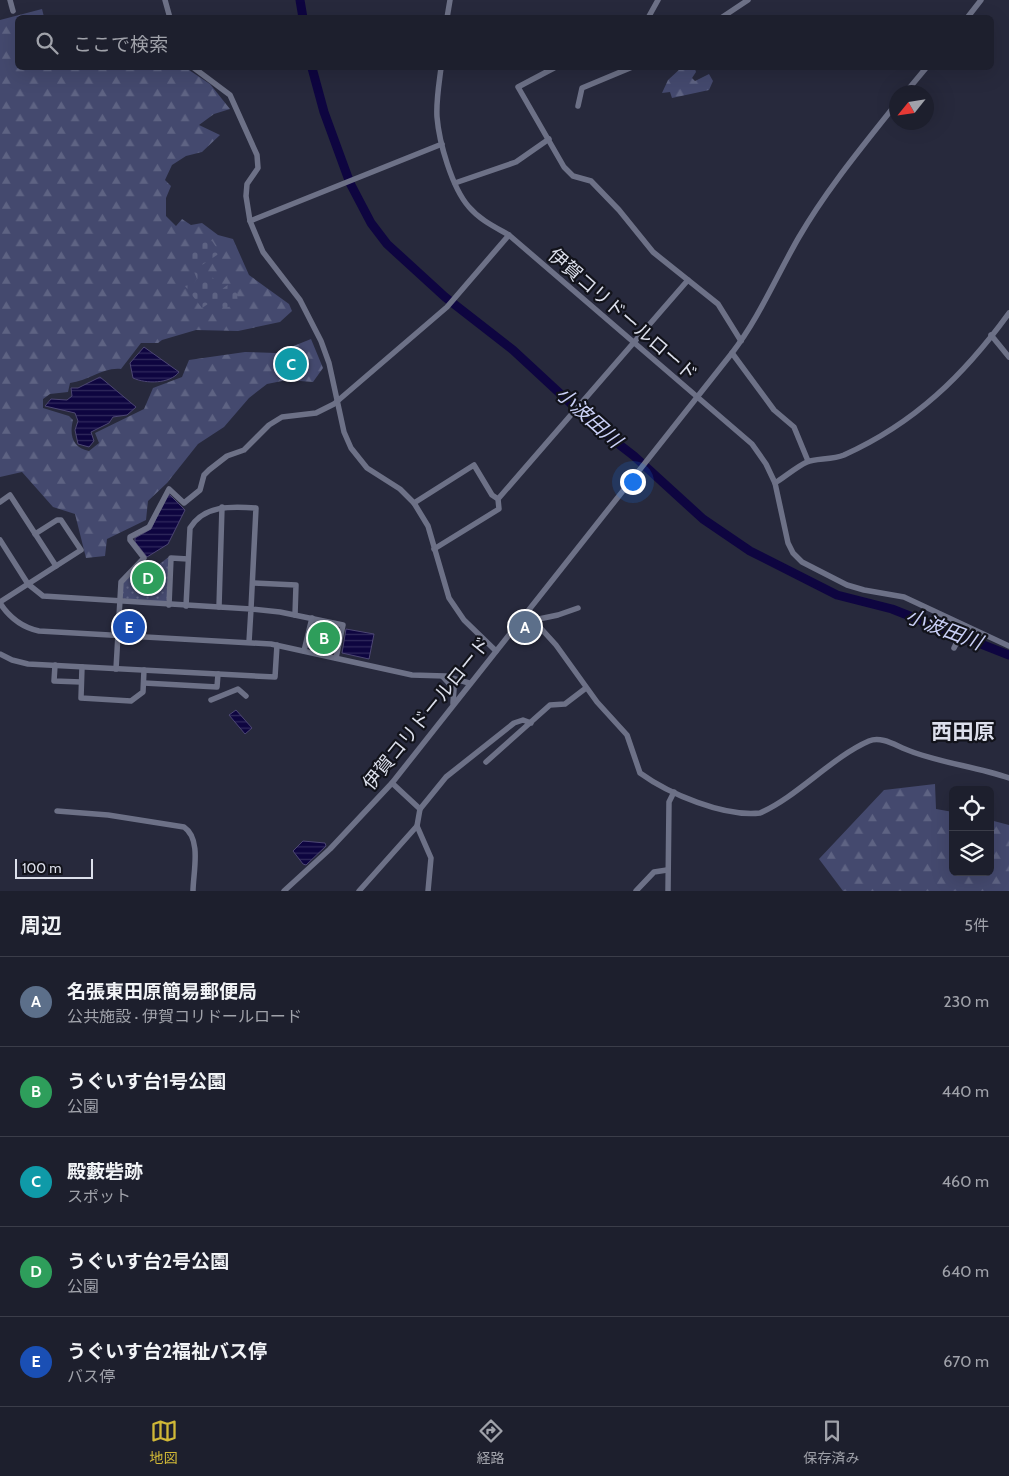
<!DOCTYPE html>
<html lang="ja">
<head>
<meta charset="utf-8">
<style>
	:root { --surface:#1d1f2d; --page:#252735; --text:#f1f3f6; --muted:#a0a2aa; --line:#3b3d49; --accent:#d0b837 }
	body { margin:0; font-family:Cabin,"Noto Sans JP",sans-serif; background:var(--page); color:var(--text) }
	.controls { position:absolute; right:15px; bottom:15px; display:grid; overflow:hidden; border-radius:8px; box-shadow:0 5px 20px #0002 }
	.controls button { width:45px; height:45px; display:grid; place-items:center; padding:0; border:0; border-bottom:1px solid var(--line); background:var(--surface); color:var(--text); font:25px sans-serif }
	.compass { position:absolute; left:889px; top:85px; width:45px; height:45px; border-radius:50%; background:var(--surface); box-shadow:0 5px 20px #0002; rotate:240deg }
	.scale { position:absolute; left:15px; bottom:12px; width:78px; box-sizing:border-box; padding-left:5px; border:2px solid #dcdfeb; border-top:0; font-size:14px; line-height:18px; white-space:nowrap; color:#dcdfeb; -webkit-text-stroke:4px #12131b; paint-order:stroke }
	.you { position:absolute; left:632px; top:481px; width:18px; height:18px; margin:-12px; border:4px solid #fff; border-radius:50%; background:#1a73e8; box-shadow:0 0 0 8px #1a73e833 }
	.badge { display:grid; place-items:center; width:32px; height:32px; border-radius:50%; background:var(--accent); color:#fff; font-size:16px; font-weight:700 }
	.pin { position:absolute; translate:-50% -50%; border:2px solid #fff; box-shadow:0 1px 5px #0006 }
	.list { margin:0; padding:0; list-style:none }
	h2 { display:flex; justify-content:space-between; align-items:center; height:65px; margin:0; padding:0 20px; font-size:21px }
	h2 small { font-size:16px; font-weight:400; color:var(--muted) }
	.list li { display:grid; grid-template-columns:32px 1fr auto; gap:15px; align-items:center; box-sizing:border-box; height:90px; padding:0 20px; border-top:1px solid var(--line) }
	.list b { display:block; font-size:19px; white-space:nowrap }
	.list p { margin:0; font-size:16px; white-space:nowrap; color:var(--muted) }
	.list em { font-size:16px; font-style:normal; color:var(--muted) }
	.icon { flex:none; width:28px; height:28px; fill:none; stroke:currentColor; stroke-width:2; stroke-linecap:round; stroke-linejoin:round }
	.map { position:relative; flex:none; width:1009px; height:891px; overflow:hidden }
	.search { position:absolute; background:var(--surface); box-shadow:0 5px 20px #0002; left:15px; right:15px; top:15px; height:55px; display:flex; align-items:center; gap:12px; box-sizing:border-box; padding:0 18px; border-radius:8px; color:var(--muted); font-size:19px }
	.sheet { height:515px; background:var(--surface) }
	nav { display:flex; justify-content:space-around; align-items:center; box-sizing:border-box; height:70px; border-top:1px solid var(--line); background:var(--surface); font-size:14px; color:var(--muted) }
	nav a { display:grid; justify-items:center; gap:2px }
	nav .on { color:var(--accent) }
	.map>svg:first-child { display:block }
	.forest { fill:url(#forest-firs) }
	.cemetery { fill:url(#cemetery-stones) }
	.park { fill:url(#park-dots) }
	.water { fill:url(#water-rules); stroke:#4c4673 }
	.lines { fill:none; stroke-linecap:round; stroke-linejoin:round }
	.river { stroke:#0e0540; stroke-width:9 }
	.minor { stroke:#6d7187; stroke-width:5.5 }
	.labels { text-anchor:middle; stroke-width:4.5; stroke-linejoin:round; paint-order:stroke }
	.street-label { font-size:19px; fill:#dcdfeb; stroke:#12131b }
	.water-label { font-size:20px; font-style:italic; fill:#cad0f7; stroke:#12131b }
	.quarter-label { font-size:21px; font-weight:bold; fill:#dcdfeb; stroke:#12131b }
</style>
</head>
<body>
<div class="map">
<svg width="1009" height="891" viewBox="0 0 1009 891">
	<defs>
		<pattern id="forest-firs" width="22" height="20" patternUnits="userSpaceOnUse" patternTransform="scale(1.25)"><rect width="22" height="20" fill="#44496e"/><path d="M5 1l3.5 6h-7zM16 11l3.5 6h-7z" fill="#5e6383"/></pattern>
		<pattern id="cemetery-stones" width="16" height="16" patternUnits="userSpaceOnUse" patternTransform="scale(1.25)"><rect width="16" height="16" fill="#44496e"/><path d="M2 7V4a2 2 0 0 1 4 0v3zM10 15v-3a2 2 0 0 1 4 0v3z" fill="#5e6383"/></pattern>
		<pattern id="park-dots" width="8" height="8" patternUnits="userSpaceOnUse" patternTransform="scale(1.25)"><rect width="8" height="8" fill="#44496e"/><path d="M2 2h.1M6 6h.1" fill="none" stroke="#5e6383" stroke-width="1.8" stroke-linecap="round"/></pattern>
		<pattern id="water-rules" width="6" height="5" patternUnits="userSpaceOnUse" patternTransform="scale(1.25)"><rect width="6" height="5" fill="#0e0540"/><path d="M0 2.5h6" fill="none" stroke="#30295c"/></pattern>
	</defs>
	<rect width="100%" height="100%" fill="#27293c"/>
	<g class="forest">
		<path d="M42,9L44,17L18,18V68H186L210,84L230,109L214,114L199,125L220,135L202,152L186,156L172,165L165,180L171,186L166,198V216L176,226L182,219L191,225L202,223L218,235L233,239L249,275L289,304L292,311L280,322L238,331L196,330L162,340L158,343H141L121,369C103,367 88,381 70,383L68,392L50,394L43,399V408L69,416L73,420C69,436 73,448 89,451L99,443L95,433L144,409L153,388L182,377L189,360L245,352L276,353L311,339L323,368L313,382L287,380L267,384L249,398L224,427L198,444L167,483L148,501L146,520L107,539L105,556L86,558L75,514L53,507L22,472L0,477V20Z"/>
		<path d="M681,68L695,69L696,72L692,78L695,81L709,74L713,81L709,90L672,98L670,92L662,93L668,80Z"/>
		<path d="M935,784L936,809L953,812V872H990V820L1009,825V891H843L819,859L884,790Z"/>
	</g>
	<path class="cemetery" d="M212,241L220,253L202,265L201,270L213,278L222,289L229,284L236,290L238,299L232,306L224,308L214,300L202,308L185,286L193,284L197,279L188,257L194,244Z"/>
	<g class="park">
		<path d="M170,556L168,599L165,602L125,600L122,597L123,583L142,562L149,572Z"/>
		<path d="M315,622L337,627L340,630L335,651L308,648L312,623Z"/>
	</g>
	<g class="water">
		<path d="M144,347L179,372C170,384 146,384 133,378L130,363Z"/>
		<path d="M100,377L136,407L127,415L113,417L109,423L91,432L94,441L89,447L78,444L75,430L78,421L75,413L45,406L51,399L67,400L72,396L71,388H78Z"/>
		<path d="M167,495H170L185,510L168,544L147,557L135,542V538L151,529Z"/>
		<path d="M346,629L374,634L369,659L342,653Z"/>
		<path d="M236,710L252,728L245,734L229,715Z"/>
		<path d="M303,841L325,843L326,846L306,865L303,864L293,851Z"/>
	</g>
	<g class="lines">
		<g class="river">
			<path d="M300,0L303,18"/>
			<path d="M312,68L324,112L350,183L371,223L387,244L445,297L513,350L594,425L634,456L703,519L750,551L837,595L892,609L1009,655"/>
		</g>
		<g class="minor">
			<path d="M10,0L13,11"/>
			<path d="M165,0L170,18"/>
			<path d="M447,18L450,0"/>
			<path d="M648,18L658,0"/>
			<path d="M721,18L748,0"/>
			<path d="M967,18L981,0"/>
			<path d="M194,68L230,95L257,155L258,168L247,184L246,196L250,221L263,252L300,300L321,341L329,363L344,432L351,448L367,468L400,489L414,503L428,526L449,598L464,620L496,651"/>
			<path d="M441,68C439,84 436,101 437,117C439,142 452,188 469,207C480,220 495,227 509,235L752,444L766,464L775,483L788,543L793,553L802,562L847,585L864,590L904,597L1009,646"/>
			<path d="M554,68L518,87L564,167L573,176L591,181L619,210L653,252L718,304L741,341"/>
			<path d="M906,92L926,68"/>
			<path d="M578,106L582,88L630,68"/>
			<path d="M455,183L516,162L549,139"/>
			<path d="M250,221L442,144"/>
			<path d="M991,335L1009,357"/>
			<path d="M732,353L774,410L794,427L808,461"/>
			<path d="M775,483C785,477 796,467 807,462C815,458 832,460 844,455C915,423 964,375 1009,313"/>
			<path d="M498,499L688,280"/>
			<path d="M0,502L10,495L56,566"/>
			<path d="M414,503L474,465L492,495L498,499L499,509L434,549"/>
			<path d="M0,540L28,584L43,596L251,609L249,642"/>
			<path d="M253,583L296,585L295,615"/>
			<path d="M0,602L81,550L61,520H57L35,534"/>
			<path d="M0,603C9,617 21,627 39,631L271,644L412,675L445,676L469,683"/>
			<path d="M169,605L171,558L188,559"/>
			<path d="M186,606L190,528C204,505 232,506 256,508L251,609L280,612L343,625L336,658"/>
			<path d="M219,607L222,507"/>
			<path d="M526,612L556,645L597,702L627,735L640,773C669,794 724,817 760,813C797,797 832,757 869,741C881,736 895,745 905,749C938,763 975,766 1009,778"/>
			<path d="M534,620L558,615L578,608"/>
			<path d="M954,648L965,626"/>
			<path d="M304,651L312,618"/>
			<path d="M0,654L12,660L28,664L275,677L277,645"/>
			<path d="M55,665L54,681L81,682"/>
			<path d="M82,667L81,698L131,701L143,692L144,670"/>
			<path d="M116,669L121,582L144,558L130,540V537L149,527L169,489L184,503L200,490L204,475L209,470L227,456L244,450L269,425L282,417L316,413L334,404L447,307L509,235"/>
			<path d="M443,677L454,689L453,703"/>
			<path d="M144,683L217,687L218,674"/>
			<path d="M211,700L238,689L246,696"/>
			<path d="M486,762L550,705L565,704L586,688"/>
			<path d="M392,783L420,809"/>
			<path d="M57,811L108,815L184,827C202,839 193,873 193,891"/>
			<path d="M284,891L330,849L392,783L732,353C759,318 777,275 799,237C827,189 862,147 896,104"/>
			<path d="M359,891L417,826"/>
			<path d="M428,891L431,858L417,826L420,809L446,777L514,723L523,720L531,723"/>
			<path d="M636,891L654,872L667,870"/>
			<path d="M668,891L669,802L674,792"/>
		</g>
	</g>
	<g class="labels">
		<g class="street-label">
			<text transform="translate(623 314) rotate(41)" y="7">伊賀コリドールロード</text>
			<text transform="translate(426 713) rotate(-51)" y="7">伊賀コリドールロード</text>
		</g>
		<g class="water-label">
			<text transform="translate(589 417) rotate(42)" y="7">小波田川</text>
			<text transform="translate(944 629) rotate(21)" y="7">小波田川</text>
		</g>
		<g class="quarter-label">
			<text x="963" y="739">西田原</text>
		</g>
	</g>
</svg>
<div class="controls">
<button><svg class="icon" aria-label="locate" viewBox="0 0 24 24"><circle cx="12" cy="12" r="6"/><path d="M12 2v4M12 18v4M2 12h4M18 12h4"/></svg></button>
<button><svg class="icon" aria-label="layers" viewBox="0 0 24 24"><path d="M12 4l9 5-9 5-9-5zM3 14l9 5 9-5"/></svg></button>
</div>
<svg class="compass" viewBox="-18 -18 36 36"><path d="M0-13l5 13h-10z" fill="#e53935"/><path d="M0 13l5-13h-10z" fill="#a0a2aa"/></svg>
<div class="scale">100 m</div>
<div class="you"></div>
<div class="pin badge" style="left:525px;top:627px;background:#5c6f8a">A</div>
<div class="pin badge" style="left:324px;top:638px;background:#2e9e5b">B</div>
<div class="pin badge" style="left:291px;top:364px;background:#0f9aa8">C</div>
<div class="pin badge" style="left:148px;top:578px;background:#2e9e5b">D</div>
<div class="pin badge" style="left:129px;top:627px;background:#1a4fb4">E</div>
<div class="search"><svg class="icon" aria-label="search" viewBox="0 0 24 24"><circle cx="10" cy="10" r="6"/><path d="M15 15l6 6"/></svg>ここで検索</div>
</div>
<section class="sheet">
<h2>周辺<small>5件</small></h2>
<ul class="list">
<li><span class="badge" style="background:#5c6f8a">A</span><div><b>名張東田原簡易郵便局</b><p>公共施設 · 伊賀コリドールロード</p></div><em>230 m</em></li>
<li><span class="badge" style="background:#2e9e5b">B</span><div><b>うぐいす台1号公園</b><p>公園</p></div><em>440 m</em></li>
<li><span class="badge" style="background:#0f9aa8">C</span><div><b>殿藪砦跡</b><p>スポット</p></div><em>460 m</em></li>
<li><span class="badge" style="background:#2e9e5b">D</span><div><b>うぐいす台2号公園</b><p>公園</p></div><em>640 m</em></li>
<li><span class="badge" style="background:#1a4fb4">E</span><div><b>うぐいす台2福祉バス停</b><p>バス停</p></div><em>670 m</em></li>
</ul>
</section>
<nav>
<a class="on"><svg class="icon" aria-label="map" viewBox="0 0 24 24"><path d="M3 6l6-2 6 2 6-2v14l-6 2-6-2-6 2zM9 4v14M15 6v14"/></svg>地図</a>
<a><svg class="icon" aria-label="directions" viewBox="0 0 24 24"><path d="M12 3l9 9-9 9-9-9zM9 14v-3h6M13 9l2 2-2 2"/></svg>経路</a>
<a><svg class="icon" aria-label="saved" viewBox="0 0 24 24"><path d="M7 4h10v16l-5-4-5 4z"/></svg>保存済み</a>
</nav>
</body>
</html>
